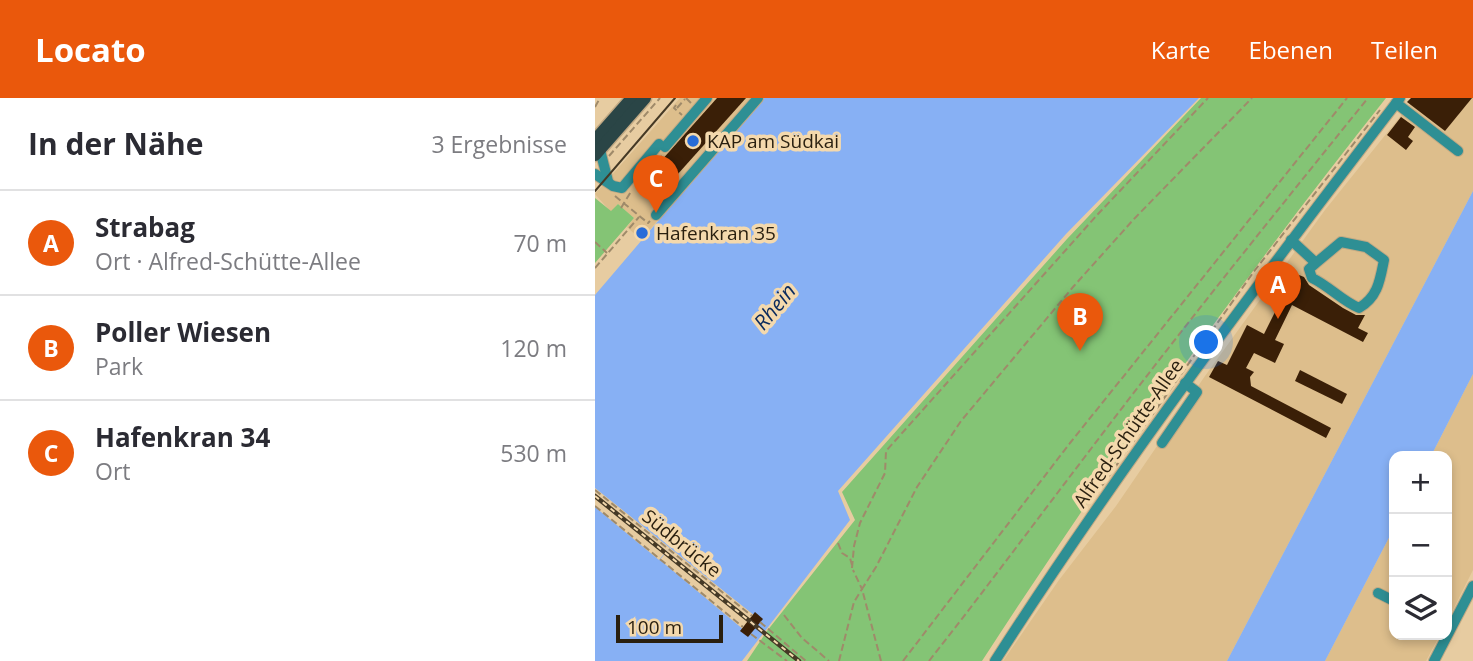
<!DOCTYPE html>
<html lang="de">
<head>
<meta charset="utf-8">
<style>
	:root { --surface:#fff; --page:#f7f7f7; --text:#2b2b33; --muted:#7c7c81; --line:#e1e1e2; --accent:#ea580c }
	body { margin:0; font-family:"Open Sans",sans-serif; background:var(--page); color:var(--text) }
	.controls { position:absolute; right:21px; bottom:21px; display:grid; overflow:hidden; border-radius:14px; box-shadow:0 4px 10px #0003 }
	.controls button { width:63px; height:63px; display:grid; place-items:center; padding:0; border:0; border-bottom:2px solid var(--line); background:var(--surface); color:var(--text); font:35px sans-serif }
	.scale { position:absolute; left:21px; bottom:18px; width:107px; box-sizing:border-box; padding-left:7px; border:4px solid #291f0f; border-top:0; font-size:19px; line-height:24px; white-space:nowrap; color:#291f0f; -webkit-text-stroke:5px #f4d9ad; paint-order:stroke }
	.you { position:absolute; left:612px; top:245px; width:24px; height:24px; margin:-18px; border:5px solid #fff; border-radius:50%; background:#1a73e8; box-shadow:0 0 0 10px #1a73e833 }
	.badge { display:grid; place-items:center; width:46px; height:46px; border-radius:50%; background:var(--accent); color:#fff; font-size:23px; font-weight:700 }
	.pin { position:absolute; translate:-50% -58px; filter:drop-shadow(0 2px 4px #0008) }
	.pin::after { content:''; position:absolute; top:37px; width:24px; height:21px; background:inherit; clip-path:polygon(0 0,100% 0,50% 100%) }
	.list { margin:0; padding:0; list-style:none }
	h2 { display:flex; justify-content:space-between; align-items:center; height:91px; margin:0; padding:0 28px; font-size:30px }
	h2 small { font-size:23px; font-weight:400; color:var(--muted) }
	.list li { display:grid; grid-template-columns:46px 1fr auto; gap:21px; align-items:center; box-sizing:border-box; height:105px; padding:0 28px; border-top:2px solid var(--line) }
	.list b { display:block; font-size:26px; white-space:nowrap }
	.list p { margin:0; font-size:23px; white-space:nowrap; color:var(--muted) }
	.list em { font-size:23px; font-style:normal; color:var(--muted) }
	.icon { flex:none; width:38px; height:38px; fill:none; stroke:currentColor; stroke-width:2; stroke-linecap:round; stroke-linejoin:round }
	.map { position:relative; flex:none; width:878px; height:563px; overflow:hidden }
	header { display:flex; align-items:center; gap:42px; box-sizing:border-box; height:98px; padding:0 35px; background:var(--accent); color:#fff }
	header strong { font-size:33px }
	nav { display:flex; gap:38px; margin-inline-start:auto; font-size:24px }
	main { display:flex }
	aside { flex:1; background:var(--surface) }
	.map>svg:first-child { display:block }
	.built { fill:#ddbe8c }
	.green { fill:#84c475 }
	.water { fill:#87b0f4 }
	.pier { fill:#e7cca1 }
	.building { fill:#3a1f07 }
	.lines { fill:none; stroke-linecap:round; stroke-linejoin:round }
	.minor-casing { stroke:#c1a984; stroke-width:12 }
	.major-casing { stroke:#c1a984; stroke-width:15 }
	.path { stroke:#9f8a6a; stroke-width:2; stroke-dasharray:7 3.5; stroke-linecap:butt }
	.minor { stroke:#2e8f94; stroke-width:10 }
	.major { stroke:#2a4546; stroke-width:12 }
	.tram { stroke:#453925; stroke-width:2 }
	.rail-casing { stroke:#453925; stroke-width:4.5 }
	.rail { stroke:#f4d9ad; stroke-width:2; stroke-dasharray:5; stroke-linecap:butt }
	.poi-dot { fill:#286cd8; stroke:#f4d9ad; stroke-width:2.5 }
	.labels { text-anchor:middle; stroke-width:7; stroke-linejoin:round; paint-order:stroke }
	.poi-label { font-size:19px; fill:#291f0f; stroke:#f4d9ad; text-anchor:start }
	.street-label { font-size:19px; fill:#291f0f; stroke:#f4d9ad }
	.water-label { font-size:21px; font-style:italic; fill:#0a2a5d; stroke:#f4d9ad }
</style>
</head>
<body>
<header>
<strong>Locato</strong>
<nav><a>Karte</a><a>Ebenen</a><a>Teilen</a></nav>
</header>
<main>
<aside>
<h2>In der Nähe<small>3 Ergebnisse</small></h2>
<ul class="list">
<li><span class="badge">A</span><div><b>Strabag</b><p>Ort · Alfred-Schütte-Allee</p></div><em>70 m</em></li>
<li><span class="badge">B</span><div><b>Poller Wiesen</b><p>Park</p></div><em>120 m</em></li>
<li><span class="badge">C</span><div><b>Hafenkran 34</b><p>Ort</p></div><em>530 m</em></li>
</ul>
</aside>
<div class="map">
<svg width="878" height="563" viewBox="0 0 878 563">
	<rect width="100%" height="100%" fill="#e7cca1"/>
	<g class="built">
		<path d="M85,0H168L46,142L32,129L39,120L23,106L16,114L0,96Z"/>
		<path d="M820,0H878V93L632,563H408L464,482L521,408L610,278L730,112Z"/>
		<path d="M878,276V472L852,524V358H836Z"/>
		<path d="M799,430V537H845L831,563H730Z"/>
	</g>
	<g class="green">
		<path d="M606,0H791C647,181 513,369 387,563H152L172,533L260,422L247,394L472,141Z"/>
		<path d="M0,100L16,113L23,106L39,120L0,165Z"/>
	</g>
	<g class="water">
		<path d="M168,0H604L471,136L243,393L255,422L147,563H0V197Z"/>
		<path d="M878,93V276L836,358H799V430L730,563H632Z"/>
	</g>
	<path class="pier" d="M0,390L160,518L149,532L65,462L74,450L64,462L0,409Z"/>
	<g class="building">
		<path d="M122,0H151L65,96L49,82Z"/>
		<path d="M816,0H877L850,33L812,4Z"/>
		<path d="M806,19L820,29L813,39L818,43L811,52L792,37Z"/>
		<path d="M704,177L709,179L714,187L748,210L761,217H770L763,230L773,235L768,244L697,207L680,242L689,246L680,265L659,255L651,270L659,274L655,279L656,288L736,330L731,340L614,279L623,263L632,267L652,227L669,236L693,188L697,190Z"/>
		<path d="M705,272L752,296L747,306L700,283Z"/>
		<path d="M160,514L168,521L153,539L145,533Z"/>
	</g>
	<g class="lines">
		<defs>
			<g id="minor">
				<path d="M801,5L863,53"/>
				<path d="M70,49L112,0"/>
				<path d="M5,52L13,83"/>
				<path d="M0,76L18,88L27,90L64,46"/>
				<path d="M61,117L163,0"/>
				<path d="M696,142L721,165L746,144L771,149L789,162C785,182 783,199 764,210C747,203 734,188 717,180L714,171L721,165"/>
				<path d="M567,345L602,294L590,285"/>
				<path d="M783,495L799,503"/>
				<path d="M400,563C525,368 664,184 805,0"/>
				<path d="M839,563L878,488"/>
			</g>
			<g id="major">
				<path d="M0,42L37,0"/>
				<path d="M0,57L50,0"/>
			</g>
		</defs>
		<use href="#minor" class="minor-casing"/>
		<use href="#major" class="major-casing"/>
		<g class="path">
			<path d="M91,0L97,6"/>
			<path d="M81,7L79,10L87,17"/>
			<path d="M0,9L5,0"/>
			<path d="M82,10L90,1"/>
			<path d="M14,58L65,0"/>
			<path d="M45,82L67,58"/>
			<path d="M20,98L53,125L55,123"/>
			<path d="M26,110L37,92"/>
			<path d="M0,144L12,155"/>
			<path d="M0,170L44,119"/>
			<path d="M0,392L157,518"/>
			<path d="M501,396L660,172L785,12"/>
			<path d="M0,408L148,529"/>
			<path d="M243,445L247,455L255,460L257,467"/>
			<path d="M257,470L259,448L265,425L290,375L291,353L503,116L613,0"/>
			<path d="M189,517L207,540L234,563"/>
			<path d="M165,524L211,563"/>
			<path d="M156,536L192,563"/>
			<path d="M244,563L259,504L267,491L258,472"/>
			<path d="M286,563L267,491L281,469L322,389L366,323L478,189L539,121L657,0"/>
			<path d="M308,563L475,345L752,0"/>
			<path d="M334,563C387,496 437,428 489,360C581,238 677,119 773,0"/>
		</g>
		<use href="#minor" class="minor"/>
		<use href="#major" class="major"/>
		<path class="tram" d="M0,93L80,0"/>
		<defs>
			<path id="rail" d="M0,398L204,563"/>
		</defs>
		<use href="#rail" class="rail-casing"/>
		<use href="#rail" class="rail"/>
	</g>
	<g class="poi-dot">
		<circle cx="98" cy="43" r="7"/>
		<circle cx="47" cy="135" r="7"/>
	</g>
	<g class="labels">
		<g class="poi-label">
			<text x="112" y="50">KAP am Südkai</text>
			<text x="61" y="142">Hafenkran 35</text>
		</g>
		<g class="street-label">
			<text transform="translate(533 335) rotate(-55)" y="7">Alfred-Schütte-Allee</text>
			<text transform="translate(87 445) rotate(39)" y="7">Südbrücke</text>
		</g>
		<g class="water-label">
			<text transform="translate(180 209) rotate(-50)" y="7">Rhein</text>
		</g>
	</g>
</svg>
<div class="controls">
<button>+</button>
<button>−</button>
<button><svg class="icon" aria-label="layers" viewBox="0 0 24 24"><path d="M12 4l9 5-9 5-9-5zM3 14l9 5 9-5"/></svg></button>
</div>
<div class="scale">100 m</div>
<div class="you"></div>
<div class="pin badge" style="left:683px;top:221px">A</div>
<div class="pin badge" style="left:485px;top:253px">B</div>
<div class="pin badge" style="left:61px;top:115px">C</div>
</div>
</main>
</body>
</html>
